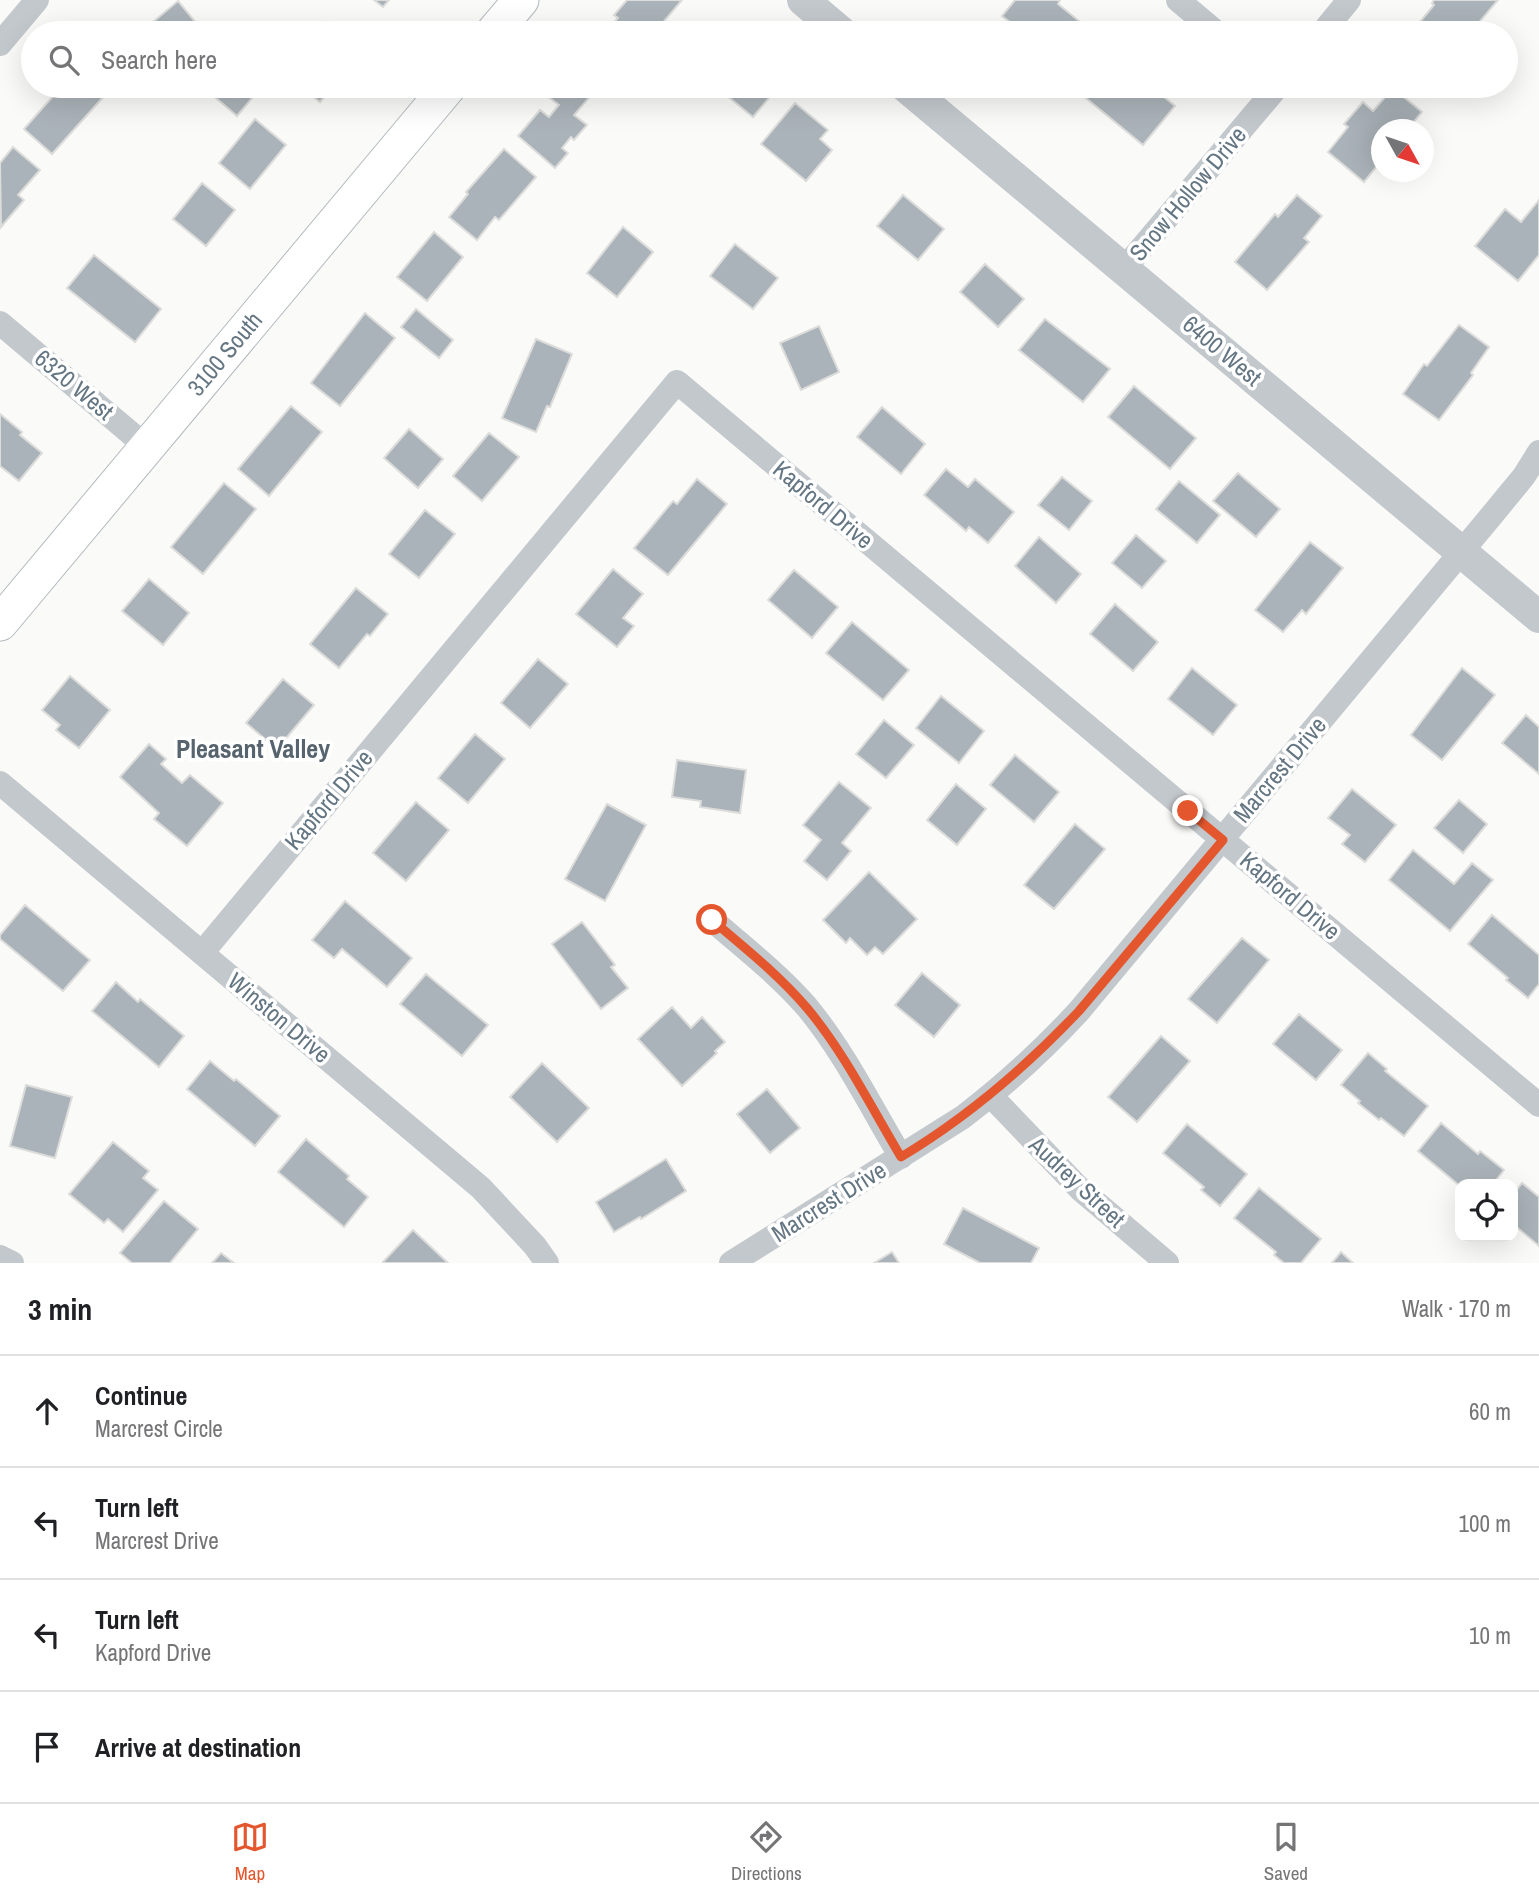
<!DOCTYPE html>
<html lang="en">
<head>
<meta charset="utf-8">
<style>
	:root { --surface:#fff; --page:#f2f2f2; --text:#202124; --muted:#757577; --line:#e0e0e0; --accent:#e4572e }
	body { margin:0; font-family:"Archivo Narrow",sans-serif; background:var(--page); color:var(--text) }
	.controls { position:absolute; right:21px; bottom:21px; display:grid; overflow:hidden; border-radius:14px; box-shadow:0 7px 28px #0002 }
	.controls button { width:63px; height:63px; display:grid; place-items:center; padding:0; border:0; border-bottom:2px solid var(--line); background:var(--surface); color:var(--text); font:35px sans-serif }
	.compass { position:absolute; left:1371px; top:119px; width:63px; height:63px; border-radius:50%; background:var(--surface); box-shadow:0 7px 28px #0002; rotate:130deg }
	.stop { position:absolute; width:21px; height:21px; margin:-16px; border:5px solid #e4572e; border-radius:50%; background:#fff }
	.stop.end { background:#e4572e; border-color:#fff; box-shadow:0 2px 7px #0008 }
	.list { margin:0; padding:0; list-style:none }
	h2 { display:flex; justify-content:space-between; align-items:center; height:91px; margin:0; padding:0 28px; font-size:30px }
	h2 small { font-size:23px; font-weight:400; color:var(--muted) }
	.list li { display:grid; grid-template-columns:46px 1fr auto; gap:21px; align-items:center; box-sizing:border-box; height:112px; padding:0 28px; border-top:2px solid var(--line) }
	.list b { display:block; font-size:26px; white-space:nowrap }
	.list p { margin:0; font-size:23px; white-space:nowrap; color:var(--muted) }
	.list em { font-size:23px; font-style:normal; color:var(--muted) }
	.icon { flex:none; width:38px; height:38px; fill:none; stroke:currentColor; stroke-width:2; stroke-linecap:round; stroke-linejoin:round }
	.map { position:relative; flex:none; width:1539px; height:1263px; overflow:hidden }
	.search { position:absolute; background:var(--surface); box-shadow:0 7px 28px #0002; left:21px; right:21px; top:21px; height:77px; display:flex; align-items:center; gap:18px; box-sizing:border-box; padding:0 24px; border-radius:38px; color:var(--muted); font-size:26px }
	.sheet { height:539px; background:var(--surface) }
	nav { display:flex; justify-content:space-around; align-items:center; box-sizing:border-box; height:98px; border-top:2px solid var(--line); background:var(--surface); font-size:19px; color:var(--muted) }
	nav a { display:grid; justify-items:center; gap:4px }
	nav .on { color:var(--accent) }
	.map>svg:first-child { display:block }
	.building { fill:#aab3b9; stroke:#dcdcda; stroke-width:2 }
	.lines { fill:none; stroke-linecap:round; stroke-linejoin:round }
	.secondary-casing { stroke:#b3babf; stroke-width:37 }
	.minor { stroke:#c3c8cc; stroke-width:24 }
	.tertiary { stroke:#c3c8cc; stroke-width:32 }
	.secondary { stroke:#fff; stroke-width:35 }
	.route { stroke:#e4572e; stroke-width:9 }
	.labels { text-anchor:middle; stroke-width:7; stroke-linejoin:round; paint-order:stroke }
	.street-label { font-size:24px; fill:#657683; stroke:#fff }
	.neighbourhood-label { font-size:26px; font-weight:bold; fill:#57646e; stroke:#fff }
</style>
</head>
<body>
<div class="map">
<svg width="1539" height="1263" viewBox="0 0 1539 1263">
	<rect width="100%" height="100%" fill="#fafaf8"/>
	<g class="building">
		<path d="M374,0H389L383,7Z"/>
		<path d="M627,0H682L654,33H605L618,18L614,15Z"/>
		<path d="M1015,0H1060L1058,4L1079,21L1068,33H1024L1002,16Z"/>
		<path d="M1434,0H1498L1470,33L1460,27L1455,33H1422L1415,28L1434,5L1432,3Z"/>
		<path d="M178,1L202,30L198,33H140Z"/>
		<path d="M328,22L341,33H318Z"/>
		<path d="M62,86H94L105,95L52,154L24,129Z"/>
		<path d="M202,86H262L237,116Z"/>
		<path d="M300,86H333L320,102Z"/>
		<path d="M554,86H584L593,93L574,115L587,125L574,140L571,137L562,148L568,153L555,168L518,136L540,110L549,117L559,105L546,95Z"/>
		<path d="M715,86H777L778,87L753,117Z"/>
		<path d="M1077,86H1151L1175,106L1143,145L1075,89Z"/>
		<path d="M1393,88L1422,112L1407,130H1382V160L1364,182L1328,152L1348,127L1344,124L1363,102L1373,111Z"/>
		<path d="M795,103L828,130L820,139L832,150L806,181L761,144Z"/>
		<path d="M255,119L286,145L250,189L219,163Z"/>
		<path d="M13,147L40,170L18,195L24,200L1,227L0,163Z"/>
		<path d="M504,149L536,177L499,220L495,217L477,240L449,217L468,194L466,192Z"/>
		<path d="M202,183L235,210L206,246L173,219Z"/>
		<path d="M903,195L944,229L918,260L877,226Z"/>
		<path d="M1297,195L1322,216L1304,238L1309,242L1267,290L1235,262L1275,214L1278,217Z"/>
		<path d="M1539,200V255L1518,281L1475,246L1505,209L1521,222Z"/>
		<path d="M623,227L653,252L617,297L587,273Z"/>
		<path d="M434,232L463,257L427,301L397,277Z"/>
		<path d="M735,244L778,278L753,309L710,276Z"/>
		<path d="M94,255L161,309L135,342L67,288Z"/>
		<path d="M985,264L1024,299L998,327L960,292Z"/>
		<path d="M416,309L453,340L439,358L401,327Z"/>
		<path d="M365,313L395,338L340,406L311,383Z"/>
		<path d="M1045,319L1110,369L1083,402L1019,350Z"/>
		<path d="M1459,325L1489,347L1471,373L1473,375L1439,420L1403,394L1424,364L1427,366Z"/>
		<path d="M819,326L839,372L801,390L780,343Z"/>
		<path d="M536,339L572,354L550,407L547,406L536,432L502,418Z"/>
		<path d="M1134,386L1196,438L1170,469L1108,417Z"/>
		<path d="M291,406L322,432L269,496L238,469Z"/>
		<path d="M882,407L925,444L901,474L857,437Z"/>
		<path d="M0,414L22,432L20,435L42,453L19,481L0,466Z"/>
		<path d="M409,429L443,459L418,488L384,458Z"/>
		<path d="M489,433L519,457L482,501L453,476Z"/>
		<path d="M946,469L968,487L975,479L1014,512L988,543L969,527L966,531L924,495Z"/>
		<path d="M1238,473L1280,509L1256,537L1213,501Z"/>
		<path d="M1062,477L1092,501L1069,530L1038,505Z"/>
		<path d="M697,479L727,504L668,575L634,548L673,501L677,504Z"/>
		<path d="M1179,481L1220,515L1197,543L1156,509Z"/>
		<path d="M224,483L256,509L203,574L171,547Z"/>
		<path d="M425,510L455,534L419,578L389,554Z"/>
		<path d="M1136,535L1166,561L1142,588L1112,563Z"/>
		<path d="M1039,537L1081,574L1056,603L1015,566Z"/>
		<path d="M1310,542L1343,568L1306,614L1302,610L1283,632L1255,610Z"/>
		<path d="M613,569L643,594L623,618L634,626L617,647L576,614Z"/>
		<path d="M794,570L838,607L812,638L768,600Z"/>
		<path d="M149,579L189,613L163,645L122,611Z"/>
		<path d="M356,588L388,614L370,636L367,634L339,668L310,644Z"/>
		<path d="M1115,604L1158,642L1133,671L1090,634Z"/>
		<path d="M852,622L909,670L883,700L826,653Z"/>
		<path d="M538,659L568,684L530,728L501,703Z"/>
		<path d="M1192,668L1237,705L1213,735L1168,699Z"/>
		<path d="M1462,668L1495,695L1442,760L1411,735Z"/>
		<path d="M70,676L110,710L79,748L56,730L60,725L42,710Z"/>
		<path d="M283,679L314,705L277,749L246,723Z"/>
		<path d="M941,696L984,731L959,763L916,728Z"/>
		<path d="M1526,715L1539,727V774L1502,743Z"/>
		<path d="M884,720L914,745L886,778L856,754Z"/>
		<path d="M475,734L505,759L468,803L438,778Z"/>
		<path d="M149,744L166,759L161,764L182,783L190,775L223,803L187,846L154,819L159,813L120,777Z"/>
		<path d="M1015,755L1059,792L1034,822L990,785Z"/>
		<path d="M677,760L746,770L740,813L700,807L701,801L672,797Z"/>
		<path d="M839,782L871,808L842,843L851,851L827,880L804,861L821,840L803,825Z"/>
		<path d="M956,784L986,809L957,845L927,820Z"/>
		<path d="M1352,789L1396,825L1365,862L1342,844L1350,835L1328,818Z"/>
		<path d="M1459,800L1487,824L1463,853L1434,828Z"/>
		<path d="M416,802L449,830L406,881L373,853Z"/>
		<path d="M607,804L646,825L605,901L565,879Z"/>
		<path d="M1075,824L1105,849L1054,909L1024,885Z"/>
		<path d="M1413,850L1454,884L1472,863L1493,880L1450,931L1389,880Z"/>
		<path d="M869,872L917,919L883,954L875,947L867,955L850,938L846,943L823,920Z"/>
		<path d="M345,901L412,958L387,987L342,949L334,958L312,940Z"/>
		<path d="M25,905L90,960L63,991L0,939V935Z"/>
		<path d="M1492,915L1539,955V984L1528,998L1506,980L1508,978L1468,944Z"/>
		<path d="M582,922L615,965L611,967L628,988L601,1009L552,944Z"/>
		<path d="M1242,938L1269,960L1217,1023L1188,999Z"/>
		<path d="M922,973L960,1005L934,1037L895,1005Z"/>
		<path d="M426,974L488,1025L462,1056L400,1004Z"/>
		<path d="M116,982L138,1002L140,999L184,1036L159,1067L92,1011Z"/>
		<path d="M672,1007L691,1028L702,1017L725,1042L715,1051L717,1053L682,1086L638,1039Z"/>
		<path d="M1299,1014L1342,1050L1316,1080L1273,1044Z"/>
		<path d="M1161,1036L1190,1061L1137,1122L1108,1097Z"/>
		<path d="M1368,1053L1387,1069L1385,1071L1428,1106L1404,1136L1381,1118L1379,1120L1358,1103L1360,1101L1341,1085Z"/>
		<path d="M210,1061L234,1081L236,1079L280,1116L255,1146L187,1089Z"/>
		<path d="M542,1063L589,1108L557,1142L510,1097Z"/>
		<path d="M26,1085L72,1097L55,1158L10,1146Z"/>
		<path d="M767,1089L800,1128L770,1153L737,1114Z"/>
		<path d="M1441,1123L1478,1154L1480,1151L1504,1170L1493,1184L1460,1186L1418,1151Z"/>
		<path d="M1187,1124L1247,1174L1220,1206L1201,1190L1204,1187L1163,1153Z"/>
		<path d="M306,1139L349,1176L347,1179L368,1197L344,1227L278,1172Z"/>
		<path d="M113,1142L149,1171L143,1178L158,1190L123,1232L108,1219L104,1223L69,1194Z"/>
		<path d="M666,1159L686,1191L641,1219L640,1217L614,1232L596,1202Z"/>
		<path d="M1522,1183L1539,1197V1246L1513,1224V1195Z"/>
		<path d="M1259,1188L1321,1239L1301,1263H1284L1274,1255L1276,1252L1234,1218Z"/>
		<path d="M164,1201L198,1229L170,1263H132L120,1253Z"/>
		<path d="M963,1208L1039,1248L1031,1263H980L944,1244Z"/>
		<path d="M413,1230L448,1263H384L383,1262Z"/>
		<path d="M892,1252L899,1263H874Z"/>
		<path d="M1341,1252L1353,1263H1332Z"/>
		<path d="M221,1253L234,1263H212Z"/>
	</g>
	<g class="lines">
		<defs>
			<g id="secondary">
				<path d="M493,33L521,0"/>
				<path d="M0,623L449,86"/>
			</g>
		</defs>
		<use href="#secondary" class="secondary-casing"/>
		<g class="minor">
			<path d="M1178,0L1217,33"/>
			<path d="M1322,33L1349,0"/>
			<path d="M0,44L37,0"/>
			<path d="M1124,269L1278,86"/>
			<path d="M0,323L147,447"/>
			<path d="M0,783L481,1188L535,1246L547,1263"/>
			<path d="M712,920C745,948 779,975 807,1007C844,1052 871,1107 901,1157"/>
			<path d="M202,953L677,382L1539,1105"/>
			<path d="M991,1096L1080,1189L1167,1263"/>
			<path d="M0,1257L12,1263"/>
			<path d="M731,1263L963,1117C1005,1085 1043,1050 1079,1011L1492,515L1524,476L1539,452"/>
		</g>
		<g class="tertiary">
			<path d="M803,0L842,33"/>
			<path d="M905,86L1539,617"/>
		</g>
		<use href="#secondary" class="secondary"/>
	</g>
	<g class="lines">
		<path class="route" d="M712,920C745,948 779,975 807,1008C844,1052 871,1107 901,1157C968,1117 1025,1068 1079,1011L1223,840L1188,811"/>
	</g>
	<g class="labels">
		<g class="street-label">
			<text transform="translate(1188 194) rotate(-50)" y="8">Snow Hollow Drive</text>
			<text transform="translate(1222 351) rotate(40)" y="8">6400 West</text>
			<text transform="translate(225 354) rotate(-50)" y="8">3100 South</text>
			<text transform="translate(74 385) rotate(40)" y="8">6320 West</text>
			<text transform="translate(823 505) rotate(40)" y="8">Kapford Drive</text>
			<text transform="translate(1280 770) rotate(-50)" y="8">Marcrest Drive</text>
			<text transform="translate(329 800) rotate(-50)" y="8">Kapford Drive</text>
			<text transform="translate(1290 896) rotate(40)" y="8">Kapford Drive</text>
			<text transform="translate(279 1018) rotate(40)" y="8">Winston Drive</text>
			<text transform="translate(1077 1182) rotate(43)" y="8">Audrey Street</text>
			<text transform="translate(829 1202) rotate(-32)" y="8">Marcrest Drive</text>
		</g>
		<g class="neighbourhood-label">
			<text x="253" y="758">Pleasant Valley</text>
		</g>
	</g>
</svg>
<div class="controls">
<button><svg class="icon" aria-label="locate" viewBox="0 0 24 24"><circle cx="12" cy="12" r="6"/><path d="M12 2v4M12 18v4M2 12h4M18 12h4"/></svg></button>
</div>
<svg class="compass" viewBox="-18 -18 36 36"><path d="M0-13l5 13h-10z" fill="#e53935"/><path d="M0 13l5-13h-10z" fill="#757577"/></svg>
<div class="stop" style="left:712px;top:920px"></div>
<div class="stop end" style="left:1188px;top:811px"></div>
<div class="search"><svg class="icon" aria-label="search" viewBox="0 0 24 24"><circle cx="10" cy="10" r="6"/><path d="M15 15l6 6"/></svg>Search here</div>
</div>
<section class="sheet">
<h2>3 min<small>Walk · 170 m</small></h2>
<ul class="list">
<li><svg class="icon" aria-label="ahead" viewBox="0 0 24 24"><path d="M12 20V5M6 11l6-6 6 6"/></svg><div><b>Continue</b><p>Marcrest Circle</p></div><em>60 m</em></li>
<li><svg class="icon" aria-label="left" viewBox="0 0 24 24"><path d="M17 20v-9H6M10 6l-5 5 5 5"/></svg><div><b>Turn left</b><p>Marcrest Drive</p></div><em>100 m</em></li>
<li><svg class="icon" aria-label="left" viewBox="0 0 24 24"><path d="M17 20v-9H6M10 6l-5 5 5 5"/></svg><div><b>Turn left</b><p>Kapford Drive</p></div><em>10 m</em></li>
<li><svg class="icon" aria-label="arrive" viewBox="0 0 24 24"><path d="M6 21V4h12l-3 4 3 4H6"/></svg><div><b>Arrive at destination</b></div></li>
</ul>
</section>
<nav>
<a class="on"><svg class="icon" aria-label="map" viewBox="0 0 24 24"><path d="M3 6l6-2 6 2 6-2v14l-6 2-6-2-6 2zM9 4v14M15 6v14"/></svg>Map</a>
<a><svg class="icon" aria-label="directions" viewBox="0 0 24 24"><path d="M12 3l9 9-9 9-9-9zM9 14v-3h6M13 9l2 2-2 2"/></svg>Directions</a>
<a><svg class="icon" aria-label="saved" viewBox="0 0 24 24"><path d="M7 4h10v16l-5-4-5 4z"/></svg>Saved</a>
</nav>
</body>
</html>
